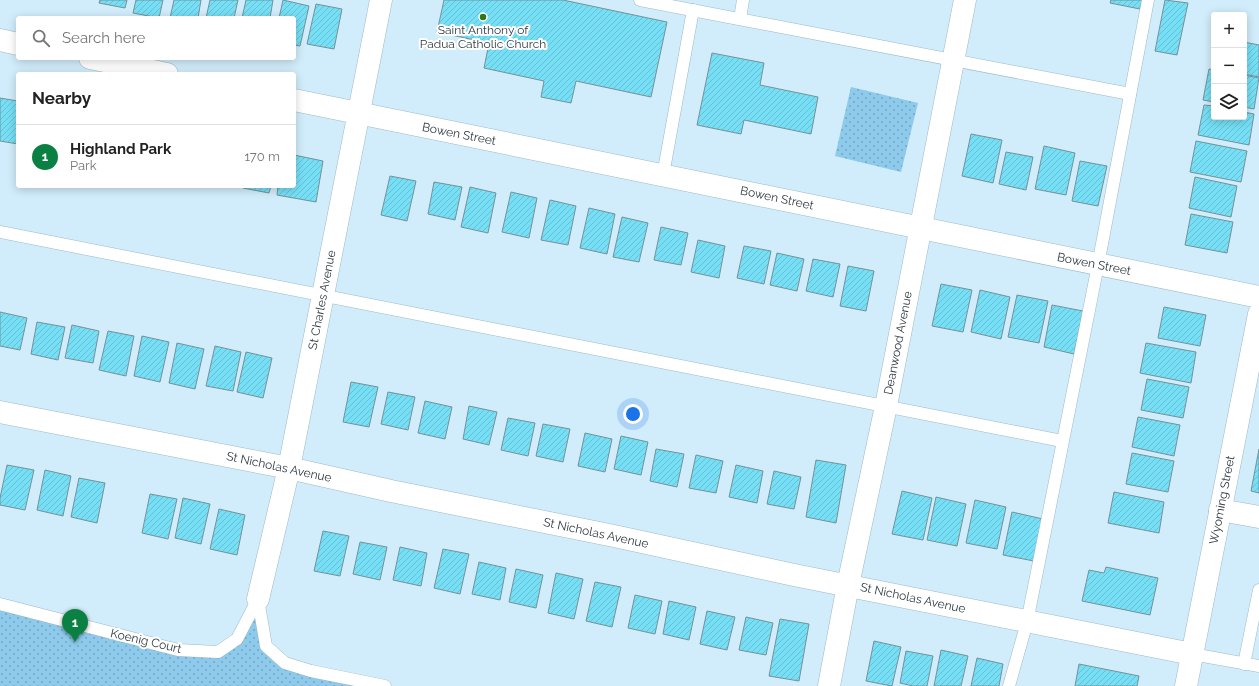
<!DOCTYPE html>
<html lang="en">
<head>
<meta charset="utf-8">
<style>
	:root { --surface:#fff; --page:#f2f2f2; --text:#222; --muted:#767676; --line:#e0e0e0; --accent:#0b8043 }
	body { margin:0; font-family:Raleway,sans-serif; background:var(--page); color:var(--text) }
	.controls { position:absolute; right:12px; top:12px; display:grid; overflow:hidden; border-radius:4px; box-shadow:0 2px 10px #0003 }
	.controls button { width:36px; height:36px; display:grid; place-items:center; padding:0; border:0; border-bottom:1px solid var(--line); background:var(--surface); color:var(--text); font:20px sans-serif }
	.you { position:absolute; left:633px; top:414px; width:14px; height:14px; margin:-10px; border:3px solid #fff; border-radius:50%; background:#1a73e8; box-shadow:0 0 0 6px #1a73e833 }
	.badge { display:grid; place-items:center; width:26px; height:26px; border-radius:50%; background:var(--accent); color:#fff; font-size:13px; font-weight:700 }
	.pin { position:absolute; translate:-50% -33px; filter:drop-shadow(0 1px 2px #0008) }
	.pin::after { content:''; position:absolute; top:21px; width:14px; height:12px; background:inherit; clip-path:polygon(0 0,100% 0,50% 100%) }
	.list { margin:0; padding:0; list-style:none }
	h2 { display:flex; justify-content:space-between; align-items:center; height:52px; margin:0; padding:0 16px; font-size:17px }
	h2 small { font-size:13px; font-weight:400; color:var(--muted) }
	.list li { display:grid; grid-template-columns:26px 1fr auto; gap:12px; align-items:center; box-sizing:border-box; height:64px; padding:0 16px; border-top:1px solid var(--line) }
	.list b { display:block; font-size:15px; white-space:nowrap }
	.list p { margin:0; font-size:13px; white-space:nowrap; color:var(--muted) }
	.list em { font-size:13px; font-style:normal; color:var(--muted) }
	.icon { flex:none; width:22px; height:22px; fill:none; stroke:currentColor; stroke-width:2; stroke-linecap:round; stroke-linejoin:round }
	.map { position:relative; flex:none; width:1259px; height:686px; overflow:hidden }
	.search { position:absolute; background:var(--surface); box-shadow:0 2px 10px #0003; left:16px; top:16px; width:280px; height:44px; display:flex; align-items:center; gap:10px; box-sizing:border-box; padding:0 14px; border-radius:4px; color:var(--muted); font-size:15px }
	.panel { position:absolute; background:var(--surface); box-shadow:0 2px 10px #0003; left:16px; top:72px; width:280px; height:116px; border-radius:4px }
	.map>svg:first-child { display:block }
	.green { fill:url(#green-dots) }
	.building { fill:url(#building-hatch); stroke:#749298 }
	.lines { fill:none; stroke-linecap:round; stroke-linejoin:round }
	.lane-casing { stroke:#9fb9c7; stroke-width:13 }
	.street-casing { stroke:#9fb9c7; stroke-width:23 }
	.secondary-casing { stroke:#9fb9c7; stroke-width:23 }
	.lane { stroke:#fff; stroke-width:12 }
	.street { stroke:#fff; stroke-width:22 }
	.secondary { stroke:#fff; stroke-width:22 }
	.poi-dot { fill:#357613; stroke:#fff; stroke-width:1.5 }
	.labels { text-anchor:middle; stroke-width:4; stroke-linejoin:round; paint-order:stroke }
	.poi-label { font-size:12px; fill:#2f3a40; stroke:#fff }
	.street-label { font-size:12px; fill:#2f3a40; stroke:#fff }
</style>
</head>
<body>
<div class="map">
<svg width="1259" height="686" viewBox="0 0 1259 686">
	<defs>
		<pattern id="green-dots" width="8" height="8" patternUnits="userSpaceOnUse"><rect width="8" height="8" fill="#8dcaeb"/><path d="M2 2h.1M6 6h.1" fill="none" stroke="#74a5c0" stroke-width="1.8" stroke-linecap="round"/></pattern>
		<pattern id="building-hatch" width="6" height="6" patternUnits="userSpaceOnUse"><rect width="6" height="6" fill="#76dff5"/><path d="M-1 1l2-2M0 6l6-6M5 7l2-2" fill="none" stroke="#66c0d3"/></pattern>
	</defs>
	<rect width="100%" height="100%" fill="#d1ecfa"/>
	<g class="green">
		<path d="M851,87L918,103L901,172L835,156Z"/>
		<path d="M258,599L266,646L285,663L385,686H0V604L178,650L218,652L237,639Z"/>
	</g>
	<g class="building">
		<path d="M100,0H127L125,8L99,3Z"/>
		<path d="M136,0H163L159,18L133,13Z"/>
		<path d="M174,0H201L198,18H170Z"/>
		<path d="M210,0H238L234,18H206Z"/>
		<path d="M246,0H273L270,18H242Z"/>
		<path d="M283,0L309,6L300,46L294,45V18H279Z"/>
		<path d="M444,0H563L667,22L651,97L576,81L571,103L541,97L544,81L484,68L489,43L437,32Z"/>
		<path d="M1111,0H1142L1140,9L1110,3Z"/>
		<path d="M1165,0L1188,3L1177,55L1155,51Z"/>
		<path d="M316,4L342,9L334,49L307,44Z"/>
		<path d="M1244,42L1259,45V77L1244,74Z"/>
		<path d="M712,53L764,63L760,85L818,97L811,134L744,120L741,134L697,125Z"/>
		<path d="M1209,69L1214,70V102L1203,100Z"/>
		<path d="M1244,75L1259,78L1254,109L1244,107Z"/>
		<path d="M0,98L18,101V144L0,141Z"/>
		<path d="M1204,105L1214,106V117H1244V112L1254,114L1249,145L1198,135Z"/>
		<path d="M971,134L1002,140L993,183L962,176Z"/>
		<path d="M1196,141L1247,151L1241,182L1190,172Z"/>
		<path d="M1044,146L1075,153L1066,195L1035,189Z"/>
		<path d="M1006,152L1033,157L1026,190L999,184Z"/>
		<path d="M294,155L323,161L316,202L277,195L278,186H294Z"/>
		<path d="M1080,161L1107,166L1098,206L1072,201Z"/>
		<path d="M390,176L416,181L407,221L381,215Z"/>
		<path d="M1195,177L1237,186L1231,217L1189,208Z"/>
		<path d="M434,182L462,187L455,220L428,214Z"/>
		<path d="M244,186H271L269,193L243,188Z"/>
		<path d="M470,187L496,193L488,233L461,227Z"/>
		<path d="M511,192L537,198L529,238L502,232Z"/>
		<path d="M550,200L576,206L568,245L541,240Z"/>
		<path d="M589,208L615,214L607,254L580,248Z"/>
		<path d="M1191,214L1233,222L1227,253L1185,245Z"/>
		<path d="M622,217L648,223L639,262L613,257Z"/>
		<path d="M661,227L688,233L681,265L654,260Z"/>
		<path d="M698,240L725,246L719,278L691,272Z"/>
		<path d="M744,246L771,251L764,284L737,278Z"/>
		<path d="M777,253L804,259L797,291L770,285Z"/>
		<path d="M813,259L840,264L833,297L806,291Z"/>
		<path d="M848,266L874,271L866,311L840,306Z"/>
		<path d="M941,284L972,290L963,332L932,326Z"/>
		<path d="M980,290L1010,297L1001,339L971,332Z"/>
		<path d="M1017,295L1048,301L1039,343L1008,337Z"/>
		<path d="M1052,305L1083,311L1074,354L1044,347Z"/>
		<path d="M1164,307L1206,315L1200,346L1158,338Z"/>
		<path d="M0,312L27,318L20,350L0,346Z"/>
		<path d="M37,322L65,327L58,360L31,354Z"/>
		<path d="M72,325L99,331L93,363L65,358Z"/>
		<path d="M108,331L134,336L126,376L99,370Z"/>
		<path d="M142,336L169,342L160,382L134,376Z"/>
		<path d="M177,343L204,349L195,389L169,383Z"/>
		<path d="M1146,343L1196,352L1191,383L1140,373Z"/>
		<path d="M215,346L241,352L233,391L206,386Z"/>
		<path d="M246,352L272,358L263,398L237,392Z"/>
		<path d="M1147,379L1189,387L1183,418L1141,410Z"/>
		<path d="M351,382L378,387L369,427L343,422Z"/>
		<path d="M388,392L415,397L408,430L381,424Z"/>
		<path d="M425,401L452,407L445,439L418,433Z"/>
		<path d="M469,406L497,412L489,445L463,439Z"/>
		<path d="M1138,417L1180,425L1174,456L1132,447Z"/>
		<path d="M508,418L535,423L528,456L501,450Z"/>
		<path d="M543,424L570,429L563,462L536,456Z"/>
		<path d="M585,433L612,439L605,472L578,466Z"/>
		<path d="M621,436L648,442L641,475L614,469Z"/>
		<path d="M656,449L684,454L677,487L650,481Z"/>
		<path d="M1259,449V493L1251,491Z"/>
		<path d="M1132,453L1174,461L1168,492L1126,484Z"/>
		<path d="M696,455L723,461L716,493L689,488Z"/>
		<path d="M816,460L846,465L836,523L806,517Z"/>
		<path d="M7,465L34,470L25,510L0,505V498Z"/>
		<path d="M736,465L763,471L757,503L729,497Z"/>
		<path d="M45,470L71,476L63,516L37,510Z"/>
		<path d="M774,471L801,477L794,509L767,504Z"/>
		<path d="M79,478L105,483L97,523L71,517Z"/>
		<path d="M902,491L932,498L923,540L892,534Z"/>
		<path d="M1114,492L1164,502L1159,533L1108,523Z"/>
		<path d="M150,494L177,499L168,539L142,533Z"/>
		<path d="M936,497L966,504L957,546L927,540Z"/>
		<path d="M183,498L210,504L201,544L175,538Z"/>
		<path d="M975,500L1006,507L997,549L966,543Z"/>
		<path d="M219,509L245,515L237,555L210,549Z"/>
		<path d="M1012,512L1043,519L1034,561L1003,555Z"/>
		<path d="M323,531L349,536L340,576L314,571Z"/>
		<path d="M360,542L387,547L380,580L353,574Z"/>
		<path d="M400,547L427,553L421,586L393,580Z"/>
		<path d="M443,549L469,554L460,594L434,588Z"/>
		<path d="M479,562L506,568L500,600L472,594Z"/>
		<path d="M1106,567L1158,578L1150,615L1082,601L1089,570L1104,573Z"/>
		<path d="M516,569L543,575L536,608L509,602Z"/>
		<path d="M556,573L583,579L574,619L548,613Z"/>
		<path d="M595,582L621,587L612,627L586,621Z"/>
		<path d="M635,595L662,601L655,634L628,628Z"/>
		<path d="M669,601L696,607L689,640L663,634Z"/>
		<path d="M707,611L735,617L727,650L700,644Z"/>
		<path d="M746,617L773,623L766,655L739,650Z"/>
		<path d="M780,619L809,624L799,681L769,676Z"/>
		<path d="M874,641L901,647L892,686L866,681Z"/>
		<path d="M941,650L968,656L961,686H934Z"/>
		<path d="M906,651L933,656L927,686H913L900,683Z"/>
		<path d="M977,658L1003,664L999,686H971Z"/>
		<path d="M1079,664L1139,676L1137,686H1075Z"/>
	</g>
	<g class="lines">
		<defs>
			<g id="lane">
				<path d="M640,0L1130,94"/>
				<path d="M740,19L743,0"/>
				<path d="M663,175L693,10"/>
				<path d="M0,232L1062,441"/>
				<path d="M258,599L266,646L285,663L311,671L385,686"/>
				<path d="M0,604L178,650L218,652L237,639L258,599"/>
				<path d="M1192,654L1259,666"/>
				<path d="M1244,664L1259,590"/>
				<path d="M1009,686L1027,622L1098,265L1148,0"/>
			</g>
			<g id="street">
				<path d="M0,40L18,44"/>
				<path d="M90,58L167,74"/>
				<path d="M294,100L1259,297"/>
				<path d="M0,412L289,468L391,491L614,536L794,575L1192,654"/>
				<path d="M258,599L289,468L381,0"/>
				<path d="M829,686L848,585L886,406L965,0"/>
			</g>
			<g id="secondary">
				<path d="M1220,510L1259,517"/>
				<path d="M1186,686L1259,314"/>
			</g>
		</defs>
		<use href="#lane" class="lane-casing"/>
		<use href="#street" class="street-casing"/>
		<use href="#secondary" class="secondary-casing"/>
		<use href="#lane" class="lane"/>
		<use href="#street" class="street"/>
		<use href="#secondary" class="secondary"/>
	</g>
	<circle class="poi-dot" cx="483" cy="17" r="4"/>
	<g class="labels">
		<g class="poi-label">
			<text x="483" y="34">Saint Anthony of<tspan x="483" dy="14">Padua Catholic Church</tspan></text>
		</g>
		<g class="street-label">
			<text transform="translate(459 134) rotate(11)" y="4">Bowen Street</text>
			<text transform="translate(777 198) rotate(12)" y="4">Bowen Street</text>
			<text transform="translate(1094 264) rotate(11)" y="4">Bowen Street</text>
			<text transform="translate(322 300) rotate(-79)" y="4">St Charles Avenue</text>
			<text transform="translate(898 343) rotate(-79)" y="4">Deanwood Avenue</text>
			<text transform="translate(279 467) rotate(12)" y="4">St Nicholas Avenue</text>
			<text transform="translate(1222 500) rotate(-79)" y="4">Wyoming Street</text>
			<text transform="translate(596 533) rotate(12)" y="4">St Nicholas Avenue</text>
			<text transform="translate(913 598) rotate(12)" y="4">St Nicholas Avenue</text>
			<text transform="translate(146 641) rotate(13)" y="4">Koenig Court</text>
		</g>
	</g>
</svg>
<div class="controls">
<button>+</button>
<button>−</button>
<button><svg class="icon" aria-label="layers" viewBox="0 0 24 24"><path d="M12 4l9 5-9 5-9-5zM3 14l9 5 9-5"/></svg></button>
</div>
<div class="you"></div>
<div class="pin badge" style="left:75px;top:642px">1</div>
<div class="search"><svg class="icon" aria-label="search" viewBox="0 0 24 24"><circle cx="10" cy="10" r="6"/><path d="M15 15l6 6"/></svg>Search here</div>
<section class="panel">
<h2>Nearby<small></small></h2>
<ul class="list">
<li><span class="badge">1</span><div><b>Highland Park</b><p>Park</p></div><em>170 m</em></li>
</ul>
</section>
</div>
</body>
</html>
